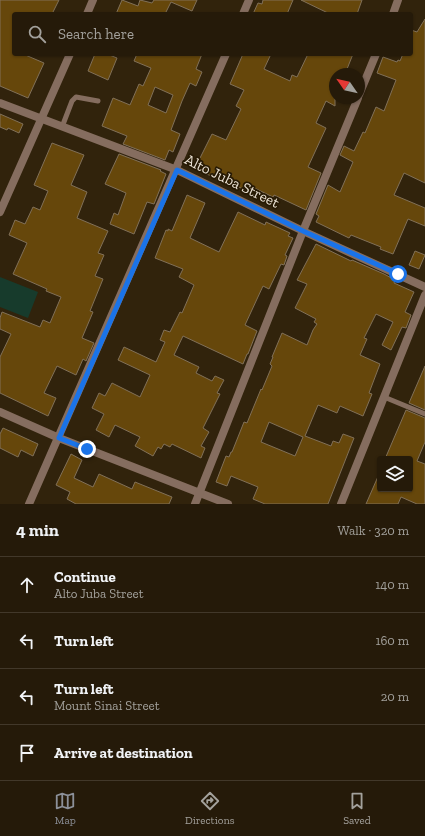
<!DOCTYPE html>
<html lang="en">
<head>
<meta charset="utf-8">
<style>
	:root { --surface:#251a09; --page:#2d2312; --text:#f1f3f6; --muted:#a3a19c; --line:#42382a; --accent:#8c9099 }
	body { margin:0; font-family:"Zilla Slab",serif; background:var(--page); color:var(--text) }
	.controls { position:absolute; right:12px; bottom:12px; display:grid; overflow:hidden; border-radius:4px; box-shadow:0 1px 3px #0004 }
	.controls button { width:36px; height:36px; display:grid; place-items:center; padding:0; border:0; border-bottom:1px solid var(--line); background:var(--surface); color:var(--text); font:20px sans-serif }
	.compass { position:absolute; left:329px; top:68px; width:36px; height:36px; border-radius:50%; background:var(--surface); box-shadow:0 1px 3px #0004; rotate:304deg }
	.stop { position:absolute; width:12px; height:12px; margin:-9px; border:3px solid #1a73e8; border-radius:50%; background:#fff }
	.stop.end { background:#1a73e8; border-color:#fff; box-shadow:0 1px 4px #0008 }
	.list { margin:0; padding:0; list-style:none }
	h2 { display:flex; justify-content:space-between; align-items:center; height:52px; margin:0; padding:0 16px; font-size:17px }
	h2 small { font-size:13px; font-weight:400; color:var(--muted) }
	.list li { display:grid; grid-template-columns:26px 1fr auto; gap:12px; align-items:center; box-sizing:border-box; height:56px; padding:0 16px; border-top:1px solid var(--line) }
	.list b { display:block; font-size:15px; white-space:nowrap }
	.list p { margin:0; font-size:13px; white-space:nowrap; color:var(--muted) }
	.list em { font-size:13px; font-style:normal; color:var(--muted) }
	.icon { flex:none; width:22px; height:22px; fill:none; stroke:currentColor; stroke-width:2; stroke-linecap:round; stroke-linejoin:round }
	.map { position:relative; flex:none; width:425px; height:504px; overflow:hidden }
	.search { position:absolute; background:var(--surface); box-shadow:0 1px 3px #0004; left:12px; right:12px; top:12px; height:44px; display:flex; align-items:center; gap:10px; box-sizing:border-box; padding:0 14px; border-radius:4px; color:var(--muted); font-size:15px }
	.sheet { height:276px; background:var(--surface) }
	nav { display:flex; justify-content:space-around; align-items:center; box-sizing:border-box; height:56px; border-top:1px solid var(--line); background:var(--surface); font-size:11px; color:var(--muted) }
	nav a { display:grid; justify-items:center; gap:2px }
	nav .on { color:var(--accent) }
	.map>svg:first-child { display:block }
	.green { fill:#173b2c }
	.building { fill:#66470b; stroke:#817058; fill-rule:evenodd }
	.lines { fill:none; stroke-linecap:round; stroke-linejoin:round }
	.service { stroke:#856d5f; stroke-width:5 }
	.minor { stroke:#856d5f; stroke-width:8 }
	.tertiary { stroke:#856d5f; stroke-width:8 }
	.route { stroke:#1a73e8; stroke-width:5 }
	.labels { text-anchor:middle; stroke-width:3.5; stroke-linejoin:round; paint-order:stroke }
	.street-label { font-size:15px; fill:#ebe2d4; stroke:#271a04 }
</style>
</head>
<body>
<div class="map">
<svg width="425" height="504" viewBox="0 0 425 504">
	<rect width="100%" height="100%" fill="#31230c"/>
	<path class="green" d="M0,277L38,292L28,318L0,307Z"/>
	<g class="building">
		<path d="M0,0H59L52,14H14V54H23L44,63L28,98L0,86Z"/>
		<path d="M122,0L138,6L140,0L152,3L154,0H197L192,11L171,2L165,14H116Z"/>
		<path d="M263,0H293L287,14H253L258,3L262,4Z"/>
		<path d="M301,0H362L357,14H330Z"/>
		<path d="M425,19V183L404,173L394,195L425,208V226L408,219L393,254L380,249L381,247L351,235L349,238L316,222L319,216L316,214L328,185L340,192L353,162L340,155L344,146L354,151L363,132L365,133L376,107L384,111L396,80L377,73L383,57L397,62L398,60L400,61L403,54H411V30L417,32Z"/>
		<path d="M95,54H107L117,58L108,80L88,71Z"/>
		<path d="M137,54H202L196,69L202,72L196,86L190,83L182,101L171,130L180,134L173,152L169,150L165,160L123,144L127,136L102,126L113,98L130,105L139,84L143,86L151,68L134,61ZM155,87L173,95L166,113L148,105Z"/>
		<path d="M243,54H271L264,69L290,81L292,75L297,77L308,54H353L345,74H335V106L326,101L316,123L326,128L308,167L321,173L306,210L274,195L273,197L246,184L243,189L220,178L219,180L195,168L212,134L226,140L241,109L236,106L244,90L230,84Z"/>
		<path d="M0,114L23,124L19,133L8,128L7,130L0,127Z"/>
		<path d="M52,143L84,155L71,185L87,192L77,218L108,231L98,253L104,255L95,276L103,279L90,311L93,312L82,338L94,343L86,361L83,359L76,375L57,366L44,393L56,398L48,416L0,393V357L11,334L0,329V318L2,312L40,327L43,320L50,323L61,297L46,291L47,289L13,274L27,243L9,235L15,220L25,224L33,207L40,210L48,191L34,185Z"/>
		<path d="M119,154L161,170L160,171L166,174L154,204L147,202L134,234L110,224L114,213L118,215L126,193L105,184Z"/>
		<path d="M187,195L205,203L190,238L219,252L238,212L265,225L266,222L290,233L288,236L293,238L285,255L287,256L284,265L281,264L269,289L263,286L245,325L257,331L248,354H247L243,364L183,336L174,355L199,367L196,373L212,381L215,376L224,380L217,393L220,394L203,428L209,432L201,446L205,448L201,458L172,444L170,447L164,444L161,449L158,447L153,456L135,446L140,437L115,425L109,437L96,430L104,414L92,408L99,393L105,396L112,383L140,397L150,375L118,360L124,347L156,362L165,342L160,340L164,330L170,332L180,312L182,313L194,285L179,277L183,269L155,258L166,230L168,231V229L172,231Z"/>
		<path d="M316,244L351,261L352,260L384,274L395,280L394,283L414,292L405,312L411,315L406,328L402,327L391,350L382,345L393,322L376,314L364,338L367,339L360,355L380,364L369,393L372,394L363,416L340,406L337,413L318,405L305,436L331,446L333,441L339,443L343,434L354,438L328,504H265L253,499L258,487L231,476L227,486L216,482L226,456L229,457L231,452H232L244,422L247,423L261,389L262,390L272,366L270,364L273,357H272L282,333L307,345L313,330L317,324L314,322L316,319L295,308L307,284L297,280ZM269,422L303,437L295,456L261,442Z"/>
		<path d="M415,251L425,255L419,269L409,265Z"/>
		<path d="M425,366V410L409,403Z"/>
		<path d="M406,410L425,418V442L417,461L425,464V504H417L401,497L398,504H366L380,472V489H410V459H385Z"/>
		<path d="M3,428L38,444L33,456L21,450L18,457L0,448V434Z"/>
		<path d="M71,454L82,460L74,478L93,487L99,474L132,489L135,482L172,497L169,504H76L67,499L70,492L56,485Z"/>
	</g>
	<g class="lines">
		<g class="service">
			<path d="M62,127L72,101L76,97L98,101"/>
			<path d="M384,397L425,414"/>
		</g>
		<g class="minor">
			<path d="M87,14L93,0"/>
			<path d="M243,14L249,0"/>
			<path d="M393,14L398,0"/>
			<path d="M359,95L376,54"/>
			<path d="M0,212L70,54"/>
			<path d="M0,412L59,438L228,504"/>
			<path d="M29,504L226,54"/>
			<path d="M195,504L303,231L358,98"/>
			<path d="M341,504L425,295"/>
		</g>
		<path class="tertiary" d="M0,103L177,170L303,231L425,287"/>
	</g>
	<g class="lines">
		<path class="route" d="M87,449L59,438L177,170L303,231L398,274"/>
	</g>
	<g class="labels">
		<g class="street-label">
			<text transform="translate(232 181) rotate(26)" y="5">Alto Juba Street</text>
		</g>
	</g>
</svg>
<div class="controls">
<button><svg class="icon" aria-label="layers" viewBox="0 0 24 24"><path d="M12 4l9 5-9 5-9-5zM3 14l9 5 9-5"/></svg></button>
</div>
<svg class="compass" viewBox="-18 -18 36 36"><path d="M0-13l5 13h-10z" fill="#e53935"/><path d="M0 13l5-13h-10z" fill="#a3a19c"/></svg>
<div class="stop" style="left:398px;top:274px"></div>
<div class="stop end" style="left:87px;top:449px"></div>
<div class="search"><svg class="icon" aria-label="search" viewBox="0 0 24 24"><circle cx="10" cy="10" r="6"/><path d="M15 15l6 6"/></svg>Search here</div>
</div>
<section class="sheet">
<h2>4 min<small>Walk · 320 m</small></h2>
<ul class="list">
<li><svg class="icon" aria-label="ahead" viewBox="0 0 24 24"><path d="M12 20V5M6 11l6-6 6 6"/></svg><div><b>Continue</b><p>Alto Juba Street</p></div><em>140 m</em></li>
<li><svg class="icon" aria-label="left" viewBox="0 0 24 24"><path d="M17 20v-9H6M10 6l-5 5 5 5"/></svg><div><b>Turn left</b></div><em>160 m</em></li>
<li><svg class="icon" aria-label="left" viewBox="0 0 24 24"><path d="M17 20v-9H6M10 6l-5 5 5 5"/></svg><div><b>Turn left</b><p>Mount Sinai Street</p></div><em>20 m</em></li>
<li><svg class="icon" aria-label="arrive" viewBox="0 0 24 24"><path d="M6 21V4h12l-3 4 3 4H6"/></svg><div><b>Arrive at destination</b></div></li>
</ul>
</section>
<nav>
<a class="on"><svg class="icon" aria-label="map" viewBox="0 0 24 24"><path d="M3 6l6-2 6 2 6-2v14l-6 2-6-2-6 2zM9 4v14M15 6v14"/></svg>Map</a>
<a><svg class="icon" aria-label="directions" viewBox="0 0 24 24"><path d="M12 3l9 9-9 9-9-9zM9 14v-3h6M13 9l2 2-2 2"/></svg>Directions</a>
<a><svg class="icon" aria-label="saved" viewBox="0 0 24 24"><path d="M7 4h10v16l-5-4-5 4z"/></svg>Saved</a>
</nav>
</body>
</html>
